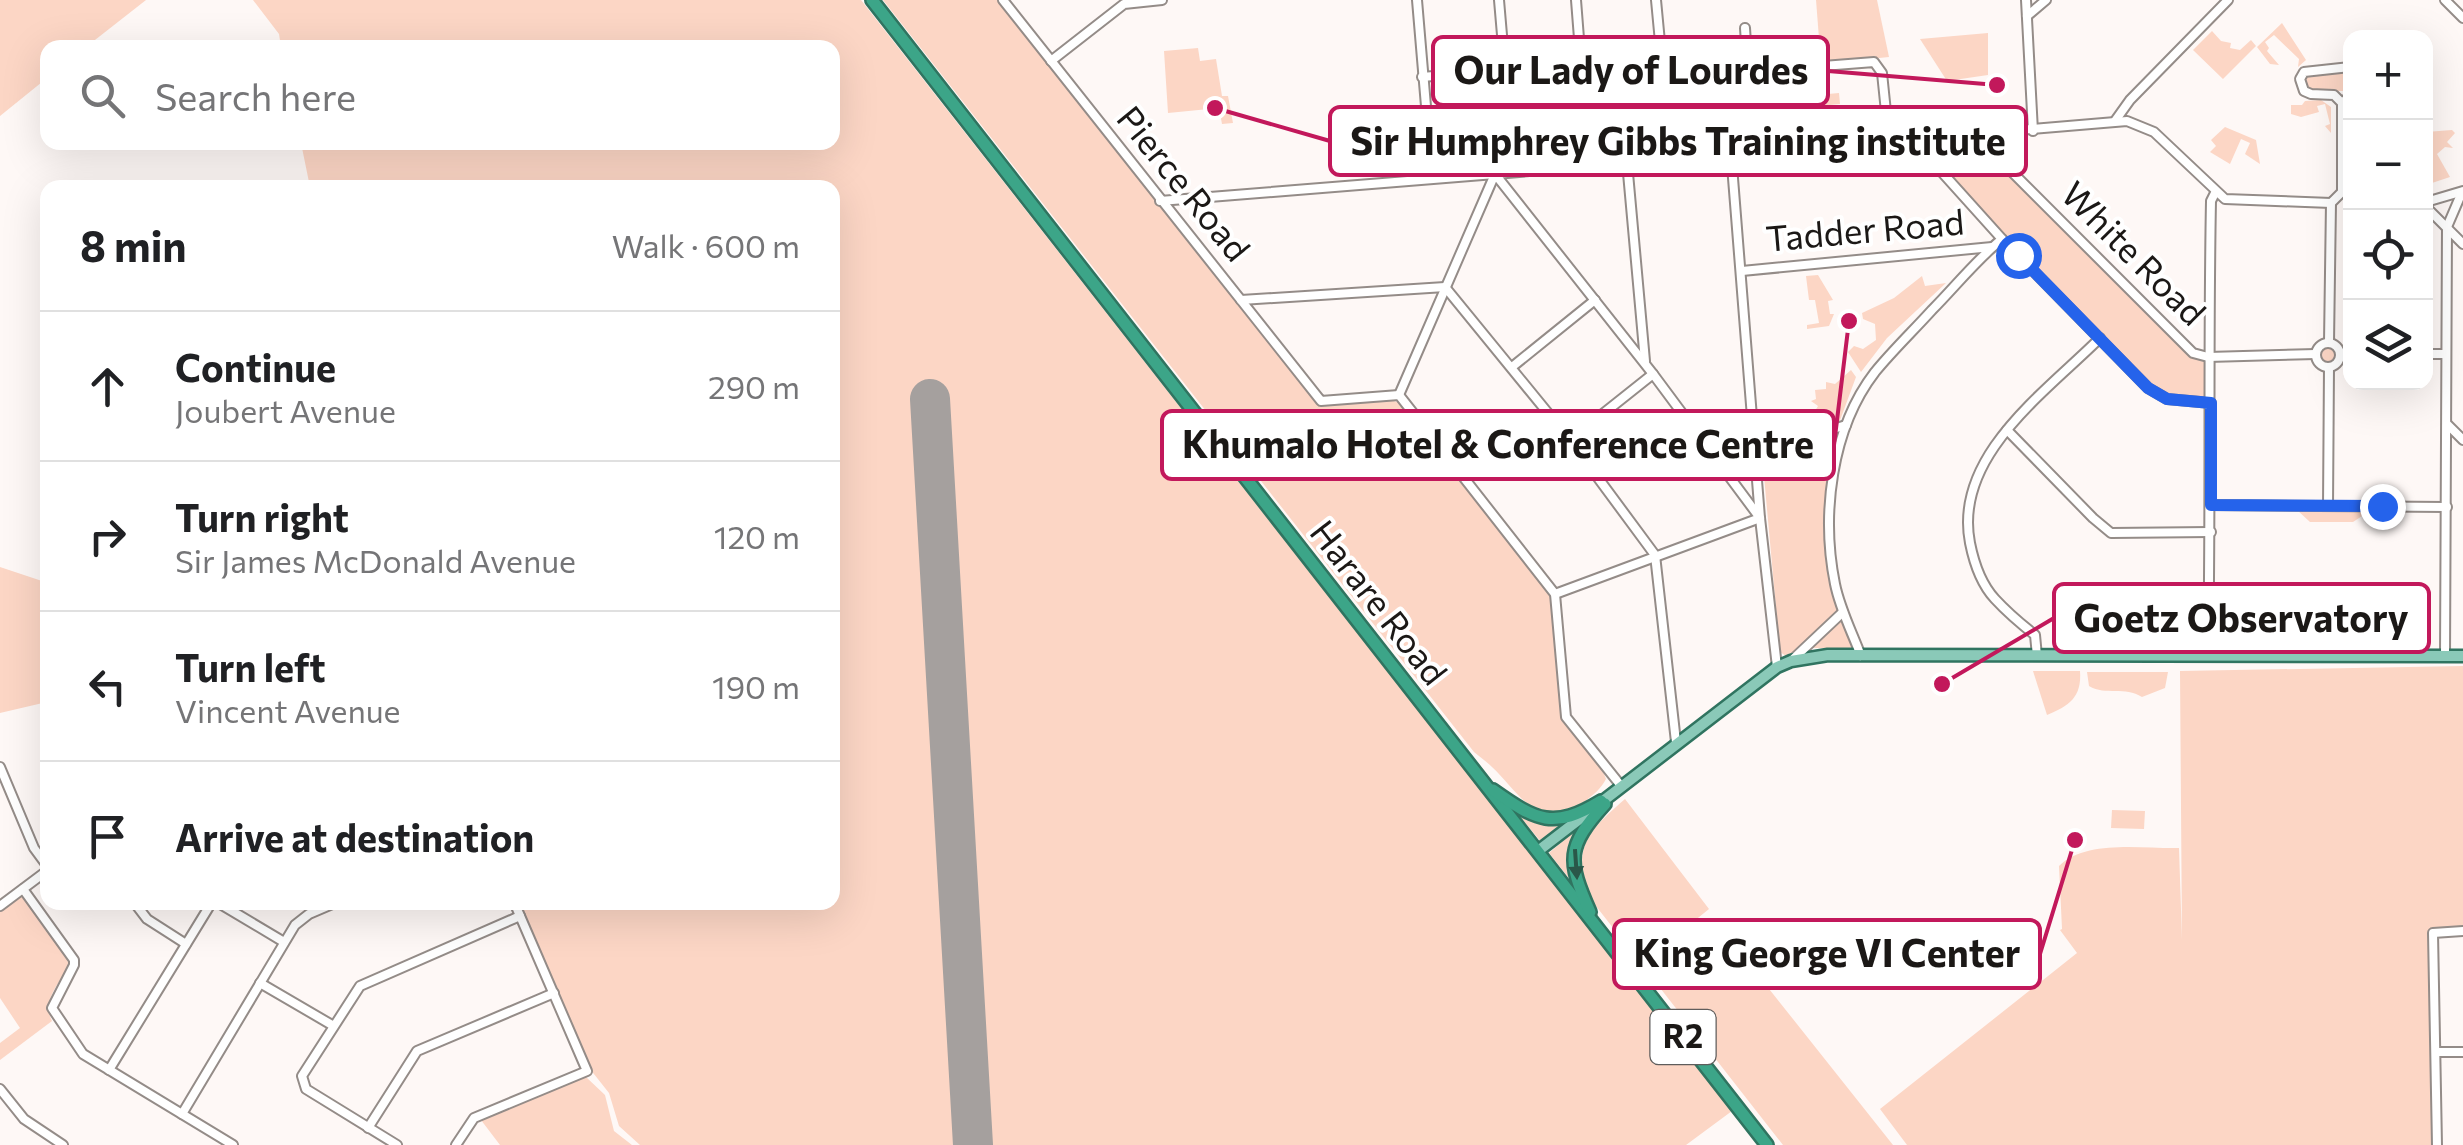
<!DOCTYPE html>
<html lang="en">
<head>
<meta charset="utf-8">
<style>
	:root { --surface:#fff; --page:#f6f6f6; --text:#202124; --muted:#757577; --line:#e0e0e0 }
	body { margin:0; font-family:Commissioner,sans-serif; background:var(--page); color:var(--text) }
	.controls { position:absolute; right:30px; top:30px; display:grid; overflow:hidden; border-radius:20px; box-shadow:0 10px 40px #0002 }
	.controls button { width:90px; height:90px; display:grid; place-items:center; padding:0; border:0; border-bottom:2px solid var(--line); background:var(--surface); color:var(--text); font:50px sans-serif }
	.stop { position:absolute; width:30px; height:30px; margin:-22px; border:8px solid #2563eb; border-radius:50%; background:#fff }
	.stop.end { background:#2563eb; border-color:#fff; box-shadow:0 2px 10px #0008 }
	.list { margin:0; padding:0; list-style:none }
	h2 { display:flex; justify-content:space-between; align-items:center; height:130px; margin:0; padding:0 40px; font-size:42px }
	h2 small { font-size:32px; font-weight:400; color:var(--muted) }
	.list li { display:grid; grid-template-columns:65px 1fr auto; gap:30px; align-items:center; box-sizing:border-box; height:150px; padding:0 40px; border-top:2px solid var(--line) }
	.list b { display:block; font-size:38px; white-space:nowrap }
	.list p { margin:0; font-size:32px; white-space:nowrap; color:var(--muted) }
	.list em { font-size:32px; font-style:normal; color:var(--muted) }
	.icon { flex:none; width:55px; height:55px; fill:none; stroke:currentColor; stroke-width:2; stroke-linecap:round; stroke-linejoin:round }
	.map { position:relative; flex:none; width:2463px; height:1145px; overflow:hidden }
	.search { position:absolute; background:var(--surface); box-shadow:0 10px 40px #0002; left:40px; top:40px; width:800px; height:110px; display:flex; align-items:center; gap:25px; box-sizing:border-box; padding:0 35px; border-radius:20px; color:var(--muted); font-size:38px }
	.panel { position:absolute; background:var(--surface); box-shadow:0 10px 40px #0002; left:40px; top:180px; width:800px; height:730px; border-radius:20px }
	.map>svg:first-child { display:block }
	.green { fill:#fcd6c5 }
	.lines { fill:none; stroke-linecap:round; stroke-linejoin:round }
	.runway { stroke:#a5a09e; stroke-width:40 }
	.minor-casing { stroke:#948c88; stroke-width:12 }
	.major-casing { stroke:#307460; stroke-width:15 }
	.highway-casing { stroke:#307460; stroke-width:16 }
	.minor { stroke:#fff; stroke-width:8 }
	.major { stroke:#8ac9b8; stroke-width:10 }
	.highway { stroke:#3ca588; stroke-width:11 }
	.oneway { fill:#2a5749 }
	.route { stroke:#2563eb; stroke-width:12 }
	.labels { text-anchor:middle; stroke-width:8; stroke-linejoin:round; paint-order:stroke }
	.shield { fill:#fff; stroke:#5f5d5c; stroke-width:2.5 }
	.shield-label { font-size:32px; font-weight:bold; fill:#1b1816 }
	.street-label { font-size:35px; fill:#1b1816; stroke:#fff }
	.leader { fill:none; stroke:#c2185b; stroke-width:4 }
	.callout-dot { fill:#c2185b; stroke:#fff; stroke-width:4 }
	.callout { fill:#fff; stroke:#c2185b; stroke-width:4 }
	.callout-label { font-size:38px; text-anchor:middle; font-weight:bold; fill:#1b1816 }
</style>
</head>
<body>
<div class="map">
<svg width="2463" height="1145" viewBox="0 0 2463 1145">
	<rect width="100%" height="100%" fill="#fef8f6"/>
	<g class="green">
		<path d="M0,0H146L86,47L48,48L47,78L0,116Z"/>
		<path d="M253,0H861L1732,1111L1686,1145H640L619,1126L609,1093L590,1069L520,903L832,902V188L310,187L301,143L832,142V48L281,47L279,34Z"/>
		<path d="M883,0H1000L1318,402L1385,399L1398,402L1433,441L1551,596L1563,715L1600,764L1606,779C1601,789 1593,795 1584,802C1542,839 1518,791 1492,767C1487,762 1480,757 1474,752Z"/>
		<path d="M1816,0H1877L1889,57L1821,64Z"/>
		<path d="M2282,23L2306,60L2298,67L2299,59L2274,35L2265,42L2269,48L2267,51L2279,65L2270,64L2257,47Z"/>
		<path d="M2212,31L2221,41L2231,43L2230,48L2240,50L2251,40L2256,46L2223,79L2193,50Z"/>
		<path d="M1988,33V75L1947,81L1920,39Z"/>
		<path d="M1198,48L1200,61L1216,59L1222,96H1228L1233,123L1222,124L1219,108L1168,113L1164,51Z"/>
		<path d="M2350,69V91H2313L2307,85L2306,75Z"/>
		<path d="M1764,74L1765,80L1759,81L1763,131L1771,139L1790,138V145H1760L1755,81L1758,75Z"/>
		<path d="M1839,93L1840,104L1800,108V104L1794,105V96L1818,94V100L1827,99L1828,94Z"/>
		<path d="M2321,100L2331,107V133L2325,126L2330,124L2325,104L2317,106L2319,112L2301,117L2291,114V105H2302L2305,101Z"/>
		<path d="M2225,127L2256,140L2260,164L2245,154L2250,143L2241,139L2230,164L2210,152L2216,146L2211,140Z"/>
		<path d="M2452,130L2455,133L2447,142L2453,148L2445,147L2437,154L2450,177L2426,185V132Z"/>
		<path d="M1972,138L1991,141L1996,158L2192,354L2207,358L2209,401L2167,398L2150,387L1915,140Z"/>
		<path d="M1818,275L1833,300L1828,301L1830,314H1834L1829,326L1807,329V325L1819,323L1815,300H1809L1806,276Z"/>
		<path d="M1922,276L1925,286L1946,283L1887,338L1861,372L1848,352L1854,346L1863,349L1876,340L1875,324L1863,319L1862,313L1894,298Z"/>
		<circle cx="2328" cy="355" r="12"/>
		<path d="M1851,370L1856,377L1839,423L1777,443L1796,425L1804,429L1818,406L1811,401L1816,399L1815,390L1826,389V382L1835,384Z"/>
		<path d="M1844,428L1832,475L1831,564L1854,648H1810L1786,656L1780,652L1762,454Z"/>
		<path d="M2296,509L2371,510L2353,522H2310Z"/>
		<path d="M0,567L48,583L47,702L0,713Z"/>
		<path d="M2463,666V929L2432,930L2434,1145H1907L1880,1109L2077,953L2060,930L2062,929L2059,866C2086,839 2144,849 2179,848L2182,940L2180,671Z"/>
		<path d="M2033,671H2080C2082,697 2069,706 2047,715Z"/>
		<path d="M2087,672H2168L2165,688L2142,697C2125,686 2106,696 2089,686Z"/>
		<path d="M1625,799L1709,909L1672,939L1698,972L1735,946L1893,1145H1783L1592,901C1570,849 1586,833 1625,799Z"/>
		<path d="M1512,807L1569,821L1542,843Z"/>
		<path d="M2112,810L2145,811L2144,829L2111,828Z"/>
		<path d="M1577,829L1579,830V891L1549,853Z"/>
		<path d="M23,896L66,954L69,967C58,984 42,1001 52,1021L0,1060V1043L20,1028L0,998V911Z"/>
		<path d="M586,1077L605,1095L614,1131L632,1145H500L481,1120Z"/>
	</g>
	<g class="lines">
		<path class="runway" d="M930,399L973,1145"/>
		<defs>
			<g id="minor">
				<path d="M1003,0L1321,401L1399,395L1555,594L1566,717L1622,787"/>
				<path d="M1417,0L1432,177"/>
				<path d="M1499,0L1505,70"/>
				<path d="M1576,0L1581,64"/>
				<path d="M1656,0L1671,158"/>
				<path d="M2026,0L2033,131"/>
				<path d="M2445,0L2463,18"/>
				<path d="M2027,16L2046,0"/>
				<path d="M1745,28L1753,150"/>
				<path d="M1051,61L1124,4L1162,0"/>
				<path d="M2350,67L2304,72L2300,79L2304,91L2311,94L2334,95L2342,103L2350,96"/>
				<path d="M1422,77L1661,57"/>
				<path d="M1748,81L1758,71L1874,62L1882,73L1889,141"/>
				<path d="M2342,103V192"/>
				<path d="M2115,121L2130,100L2228,0"/>
				<path d="M1991,134L2002,162L2193,353L2208,357L2316,354"/>
				<path d="M1912,139L2002,239L2148,388L2167,399L2211,403"/>
				<path d="M1731,153L1760,518L1777,667"/>
				<path d="M1627,162L1645,361"/>
				<path d="M1160,201L1495,174L1653,374L1760,518L1555,594"/>
				<path d="M2426,202L2463,191"/>
				<path d="M2426,207L2463,244"/>
				<path d="M1742,271L1992,247"/>
				<path d="M1241,300L1445,287L1570,440L1655,555L1676,742"/>
				<path d="M2329,343L2331,203"/>
				<circle cx="2328" cy="355" r="12"/>
				<path d="M2426,354H2445"/>
				<path d="M1512,367L1595,300"/>
				<path d="M1399,395L1495,174L2127,121L2154,132L2225,199L2331,203L2342,192H2350"/>
				<path d="M2448,425L2463,440"/>
				<path d="M2007,430L2093,518L2111,533L2211,532"/>
				<path d="M1570,440L1653,374"/>
				<path d="M1755,454L1846,425"/>
				<path d="M2211,505L2447,507"/>
				<path d="M2328,506L2329,367"/>
				<path d="M1861,656C1852,632 1840,609 1835,584C1821,515 1831,429 1875,372C1893,350 1913,331 1932,310C1955,287 1976,260 2002,239"/>
				<path d="M2037,656L2035,635C2021,624 2007,612 1995,599C1981,584 1974,563 1970,543C1953,456 2046,392 2100,338"/>
				<path d="M2208,656C2211,504 2208,353 2211,201L2215,193"/>
				<path d="M2445,656L2447,227L2462,192"/>
				<path d="M1791,661L1843,612"/>
				<path d="M0,767L34,848L48,867"/>
				<path d="M23,889L74,960V965L52,1008L83,1054L233,1145"/>
				<path d="M134,902L147,919L186,944"/>
				<path d="M217,902L284,942"/>
				<path d="M0,906L48,870"/>
				<path d="M260,983L332,1025"/>
				<path d="M2436,1052H2463"/>
				<path d="M109,1070L212,902"/>
				<path d="M0,1089L24,1119L63,1145"/>
				<path d="M182,1114L295,925L309,914L337,902"/>
				<path d="M368,1128L417,1051L554,993"/>
				<path d="M397,1145L306,1089L302,1076L360,986L520,916"/>
				<path d="M456,1145L474,1118L587,1071L514,902"/>
				<path d="M2437,1145L2433,933L2463,931"/>
			</g>
			<path id="major" d="M1538,851L1777,667L1791,661L1828,655L2463,656"/>
			<g id="highway">
				<path d="M872,0L1767,1145"/>
				<path d="M1493,790C1537,821 1553,830 1601,801"/>
				<path d="M1590,912C1567,860 1566,847 1605,804"/>
			</g>
		</defs>
		<use href="#minor" class="minor-casing"/>
		<use href="#major" class="major-casing"/>
		<use href="#highway" class="highway-casing"/>
		<use href="#minor" class="minor"/>
		<use href="#major" class="major"/>
		<use href="#highway" class="highway"/>
	</g>
	<defs><path id="oneway-solid" d="M-6-.8H1V-3.2L6.5 0L1 3.2V.8H-6Z" transform="scale(2.5)"/></defs>
	<use class="oneway" href="#oneway-solid" transform="translate(1576 864) rotate(86)"/>
	<g class="lines">
		<path class="route" d="M2018,255L2148,388L2167,399L2211,403V505L2382,506"/>
	</g>
	<g class="labels">
		<rect class="shield" x="1650.5" y="1010" width="65" height="54" rx="8"/>
		<g class="shield-label">
			<text x="1683" y="1048">R2</text>
		</g>
		<g class="street-label">
			<text transform="translate(1183 184) rotate(51)" y="12">Pierce Road</text>
			<text transform="translate(1865 231) rotate(-5)" y="12">Tadder Road</text>
			<text transform="translate(2133 254) rotate(45)" y="12">White Road</text>
			<text transform="translate(1378 603) rotate(52)" y="12">Harare Road</text>
		</g>
	</g>
	<path class="leader" d="M1997 85L1828 71M1215 108L1330 141M1849 321L1834 445M1942 684L2054 618M2075 840L2040 954"/>
	<g class="callout-dot">
		<circle cx="1997" cy="85" r="10"/>
		<circle cx="1215" cy="108" r="10"/>
		<circle cx="1849" cy="321" r="10"/>
		<circle cx="1942" cy="684" r="10"/>
		<circle cx="2075" cy="840" r="10"/>
	</g>
	<g class="callout">
		<rect x="1433" y="37" width="395" height="68" rx="10"/>
		<rect x="1330" y="107" width="696" height="68" rx="10"/>
		<rect x="1162" y="411" width="672" height="68" rx="10"/>
		<rect x="2054" y="584" width="375" height="68" rx="10"/>
		<rect x="1614" y="920" width="426" height="68" rx="10"/>
	</g>
	<g class="callout-label">
		<text x="1631" y="84">Our Lady of Lourdes</text>
		<text x="1678" y="155">Sir Humphrey Gibbs Training institute</text>
		<text x="1498" y="458">Khumalo Hotel &amp; Conference Centre</text>
		<text x="2241" y="632">Goetz Observatory</text>
		<text x="1827" y="967">King George VI Center</text>
	</g>
</svg>
<div class="controls">
<button>+</button>
<button>−</button>
<button><svg class="icon" aria-label="locate" viewBox="0 0 24 24"><circle cx="12" cy="12" r="6"/><path d="M12 2v4M12 18v4M2 12h4M18 12h4"/></svg></button>
<button><svg class="icon" aria-label="layers" viewBox="0 0 24 24"><path d="M12 4l9 5-9 5-9-5zM3 14l9 5 9-5"/></svg></button>
</div>
<div class="stop" style="left:2018px;top:255px"></div>
<div class="stop end" style="left:2382px;top:506px"></div>
<div class="search"><svg class="icon" aria-label="search" viewBox="0 0 24 24"><circle cx="10" cy="10" r="6"/><path d="M15 15l6 6"/></svg>Search here</div>
<section class="panel">
<h2>8 min<small>Walk · 600 m</small></h2>
<ul class="list">
<li><svg class="icon" aria-label="ahead" viewBox="0 0 24 24"><path d="M12 20V5M6 11l6-6 6 6"/></svg><div><b>Continue</b><p>Joubert Avenue</p></div><em>290 m</em></li>
<li><svg class="icon" aria-label="right" viewBox="0 0 24 24"><path d="M7 20v-9h11M14 6l5 5-5 5"/></svg><div><b>Turn right</b><p>Sir James McDonald Avenue</p></div><em>120 m</em></li>
<li><svg class="icon" aria-label="left" viewBox="0 0 24 24"><path d="M17 20v-9H6M10 6l-5 5 5 5"/></svg><div><b>Turn left</b><p>Vincent Avenue</p></div><em>190 m</em></li>
<li><svg class="icon" aria-label="arrive" viewBox="0 0 24 24"><path d="M6 21V4h12l-3 4 3 4H6"/></svg><div><b>Arrive at destination</b></div></li>
</ul>
</section>
</div>
</body>
</html>
